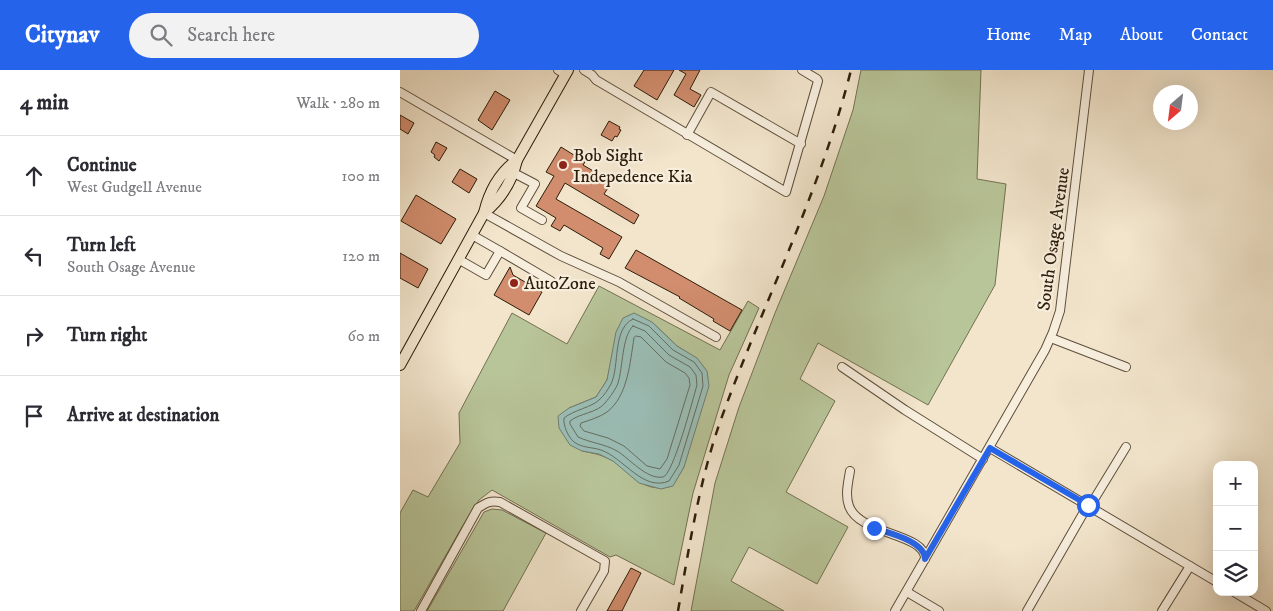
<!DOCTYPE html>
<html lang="en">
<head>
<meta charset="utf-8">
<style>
	:root { --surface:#fff; --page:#f2f2f3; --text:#2b2b33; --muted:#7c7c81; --line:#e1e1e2; --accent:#2563eb }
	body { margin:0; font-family:"IM FELL DW Pica",serif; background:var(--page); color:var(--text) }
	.controls { position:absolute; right:15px; bottom:15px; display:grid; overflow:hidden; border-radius:10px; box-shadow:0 5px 20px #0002 }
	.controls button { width:45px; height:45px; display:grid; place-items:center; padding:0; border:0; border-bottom:1px solid var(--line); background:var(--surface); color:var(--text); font:25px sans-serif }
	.compass { position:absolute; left:753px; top:15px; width:45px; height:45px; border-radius:50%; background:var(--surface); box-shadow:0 5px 20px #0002; rotate:208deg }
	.stop { position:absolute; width:15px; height:15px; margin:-11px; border:4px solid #2563eb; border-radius:50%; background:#fff }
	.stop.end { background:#2563eb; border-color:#fff; box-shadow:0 1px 5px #0008 }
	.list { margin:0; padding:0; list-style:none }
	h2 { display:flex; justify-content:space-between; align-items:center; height:65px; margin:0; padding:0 20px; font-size:21px }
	h2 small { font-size:16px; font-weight:400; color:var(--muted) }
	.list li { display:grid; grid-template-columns:32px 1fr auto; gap:15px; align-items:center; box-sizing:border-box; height:80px; padding:0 20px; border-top:1px solid var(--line) }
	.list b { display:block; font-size:19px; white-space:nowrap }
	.list p { margin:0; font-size:16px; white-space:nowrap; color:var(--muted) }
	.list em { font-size:16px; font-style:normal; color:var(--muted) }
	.icon { flex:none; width:28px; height:28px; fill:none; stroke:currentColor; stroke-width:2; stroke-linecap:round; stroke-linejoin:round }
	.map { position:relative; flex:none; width:873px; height:541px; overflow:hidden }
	header { display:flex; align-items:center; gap:30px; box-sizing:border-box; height:70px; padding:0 25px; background:var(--accent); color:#fff }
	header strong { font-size:24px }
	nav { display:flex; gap:28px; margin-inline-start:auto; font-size:18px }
	.search { width:350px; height:45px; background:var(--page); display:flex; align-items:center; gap:12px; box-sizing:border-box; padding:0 18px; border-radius:28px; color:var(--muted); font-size:19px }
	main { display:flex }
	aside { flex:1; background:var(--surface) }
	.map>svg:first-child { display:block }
	.green { fill:#b8c599; stroke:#727151; fill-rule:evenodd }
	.water { fill:#9bbfb8; stroke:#6f7e72 }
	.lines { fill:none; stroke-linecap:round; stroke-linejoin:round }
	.shore { stroke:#646e60; stroke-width:1 }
	.building { fill:#d18d6e; stroke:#2c1d09 }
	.minor-casing { stroke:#5e4f3a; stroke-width:10 }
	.major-casing { stroke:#2c1d09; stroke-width:12 }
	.minor { stroke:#f7eede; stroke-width:8 }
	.major { stroke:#f2e5cc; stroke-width:10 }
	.rail { stroke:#2c1d09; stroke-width:2.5; stroke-dasharray:9 9; stroke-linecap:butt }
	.route { stroke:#2563eb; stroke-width:6 }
	.poi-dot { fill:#8f2418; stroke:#f7eede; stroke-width:2 }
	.labels { text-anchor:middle; stroke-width:4.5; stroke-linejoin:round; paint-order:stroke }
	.poi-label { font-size:18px; fill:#2c1d09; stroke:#f7eede; text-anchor:start }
	.street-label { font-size:18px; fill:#2c1d09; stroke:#f7eede }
</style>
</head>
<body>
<header>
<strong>Citynav</strong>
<div class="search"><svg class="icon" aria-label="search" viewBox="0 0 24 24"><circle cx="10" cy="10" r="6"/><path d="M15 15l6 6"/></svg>Search here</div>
<nav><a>Home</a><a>Map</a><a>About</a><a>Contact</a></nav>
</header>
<main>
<aside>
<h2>4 min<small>Walk · 280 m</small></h2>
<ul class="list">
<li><svg class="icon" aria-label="ahead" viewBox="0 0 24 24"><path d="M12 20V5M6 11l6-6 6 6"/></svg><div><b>Continue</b><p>West Gudgell Avenue</p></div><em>100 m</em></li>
<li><svg class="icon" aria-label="left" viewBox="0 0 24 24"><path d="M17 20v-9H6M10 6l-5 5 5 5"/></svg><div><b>Turn left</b><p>South Osage Avenue</p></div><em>120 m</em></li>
<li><svg class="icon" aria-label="right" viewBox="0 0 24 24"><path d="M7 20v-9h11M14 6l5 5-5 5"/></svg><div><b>Turn right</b></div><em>60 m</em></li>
<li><svg class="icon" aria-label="arrive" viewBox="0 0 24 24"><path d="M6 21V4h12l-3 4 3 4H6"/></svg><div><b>Arrive at destination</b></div></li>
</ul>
</aside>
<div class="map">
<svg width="873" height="541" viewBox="0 0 873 541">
	<rect width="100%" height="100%" fill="#f2e5cc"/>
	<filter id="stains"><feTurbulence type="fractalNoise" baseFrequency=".004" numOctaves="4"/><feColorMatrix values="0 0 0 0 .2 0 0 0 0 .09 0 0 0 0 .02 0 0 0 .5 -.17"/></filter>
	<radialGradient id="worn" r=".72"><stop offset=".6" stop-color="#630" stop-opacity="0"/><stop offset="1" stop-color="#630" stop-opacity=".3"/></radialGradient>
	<g class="green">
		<path d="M461,0H581L577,109L606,114L595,215L528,335L418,273L400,309L435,331L386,422L448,457L417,514L349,477L331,511L384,541H291L315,413L339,337L375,243L424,126L453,40Z"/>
		<path d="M199,216L320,280L348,231L359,238L329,305L293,423L274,515L216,485L210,487L92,420L79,430L62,457L14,541H0V443L13,420L28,427L60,373L59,343L112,243L167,274ZM252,252L277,276L297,289L284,397L272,416C243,424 234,405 213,391C203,385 193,383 182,381L169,338L196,327L207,310L211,293Z"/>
		<path d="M92,439L102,440L146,463L103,541H27L84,442Z"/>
	</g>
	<path class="water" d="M234,243L252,252L277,276L297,288L307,301L309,316L284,397L273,416L261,419L239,413L213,391L199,384L182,381L170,375L159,358L158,346L169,338L196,327L207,310L216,262L223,248Z"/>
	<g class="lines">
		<g class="shore">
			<path d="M233,249L249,256L273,280L294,292L302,303L303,316L279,395L269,411C243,422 224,388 201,380C192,377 182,378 174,372C168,367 163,355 164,348C174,340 192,337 199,330C204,326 208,319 211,314C220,295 212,259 233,249Z"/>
			<path d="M233,256L245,261L269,285L290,297L296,305L297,315C293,329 273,405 263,407C247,410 229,388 217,381C205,374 191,373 178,367L170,354V351C180,343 197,343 205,333C210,327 216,319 218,313C223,297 222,266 233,256Z"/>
			<path d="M236,266L241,267L266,292L285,303L289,308L290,315L267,389L260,399L247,396L224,376L208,368L184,361L180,356L181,353C190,350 200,347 207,342C228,326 230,292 234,268Z"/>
		</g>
	</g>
	<g class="building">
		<path d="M244,0H274L257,30L234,16Z"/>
		<path d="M279,0H300L290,19L301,25L294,37L274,25L286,4Z"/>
		<path d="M95,21L110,30L92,60L78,50Z"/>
		<path d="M0,45L14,53L8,64L0,59Z"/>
		<path d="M209,51L220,57L219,59L221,60L217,67L215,66L212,71L201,65Z"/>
		<path d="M36,72L47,78L39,91L34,87L35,85L31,82Z"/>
		<path d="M161,77L185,92L183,95L212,112L204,124L239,145L234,154L165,113L156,129L222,167L209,189L200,184L203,178L164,155L160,161L151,156L156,148L136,136L154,106L146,102Z"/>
		<path d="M60,99L77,109L69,123L52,112Z"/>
		<path d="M16,125L56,149L41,174L1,151Z"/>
		<path d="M236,180L342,240L330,261L313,251L314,249L279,228L280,227L225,198Z"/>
		<path d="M0,183L28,199L18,218L0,208Z"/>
		<path d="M110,197L113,205L142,222L129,245L94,225Z"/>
		<path d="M231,498L241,503L222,541H207Z"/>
	</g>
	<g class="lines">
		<defs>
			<g id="minor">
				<path d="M158,0L165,4"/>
				<path d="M184,0L192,5L196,10L386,122L418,11L417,9L402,0"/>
				<path d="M0,22L117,90"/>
				<path d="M287,65L311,22L401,74"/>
				<path d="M114,103L135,114L121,138L142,150"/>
				<path d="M84,143L161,186L219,212L316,267"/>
				<path d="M100,181L151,211"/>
				<path d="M58,189L86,205L100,181L72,165"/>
				<path d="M651,268L726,297"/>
				<path d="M442,297L505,340L583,389"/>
				<path d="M590,378L817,512"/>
				<path d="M450,401C448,413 445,425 449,436C459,465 526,463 525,489"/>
				<path d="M690,436L726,377"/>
				<path d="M507,522L539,541"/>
				<path d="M834,522L866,541"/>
				<path d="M21,541L78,438C86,433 90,430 100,432L205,491L204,501L181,541"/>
				<path d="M495,541L645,280L653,262L660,241L689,0"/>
				<path d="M627,541L688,435"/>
				<path d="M762,541L790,496"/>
			</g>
			<g id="major">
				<path d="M84,143C100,130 112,111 117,90L168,0"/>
				<path d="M0,295L84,143C89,122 99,103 117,90"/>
			</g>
		</defs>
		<use href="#minor" class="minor-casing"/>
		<use href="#major" class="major-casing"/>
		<use href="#minor" class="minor"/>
		<use href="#major" class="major"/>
		<path class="rail" d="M278,541C289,478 299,412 320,352C363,233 420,123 451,0"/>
	</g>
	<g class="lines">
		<path class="route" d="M474,458C488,463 525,471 525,489L590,378L688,435"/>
	</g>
	<g class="poi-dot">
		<circle cx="163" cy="95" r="5"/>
		<circle cx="114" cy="213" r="5"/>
	</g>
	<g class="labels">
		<g class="poi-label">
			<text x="173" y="91">Bob Sight<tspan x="173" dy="21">Indepedence Kia</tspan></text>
			<text x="124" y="219">AutoZone</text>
		</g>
		<g class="street-label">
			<text transform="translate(653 169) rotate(-82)" y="6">South Osage Avenue</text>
		</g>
	</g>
	<rect width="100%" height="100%" filter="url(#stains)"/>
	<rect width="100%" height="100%" fill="url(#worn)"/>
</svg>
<div class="controls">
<button>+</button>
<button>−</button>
<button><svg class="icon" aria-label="layers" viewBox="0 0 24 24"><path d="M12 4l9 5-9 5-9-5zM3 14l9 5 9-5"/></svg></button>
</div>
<svg class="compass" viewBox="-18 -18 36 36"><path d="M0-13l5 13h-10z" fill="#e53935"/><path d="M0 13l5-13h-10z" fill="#7c7c81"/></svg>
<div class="stop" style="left:688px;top:435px"></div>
<div class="stop end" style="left:474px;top:458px"></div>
</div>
</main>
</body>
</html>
